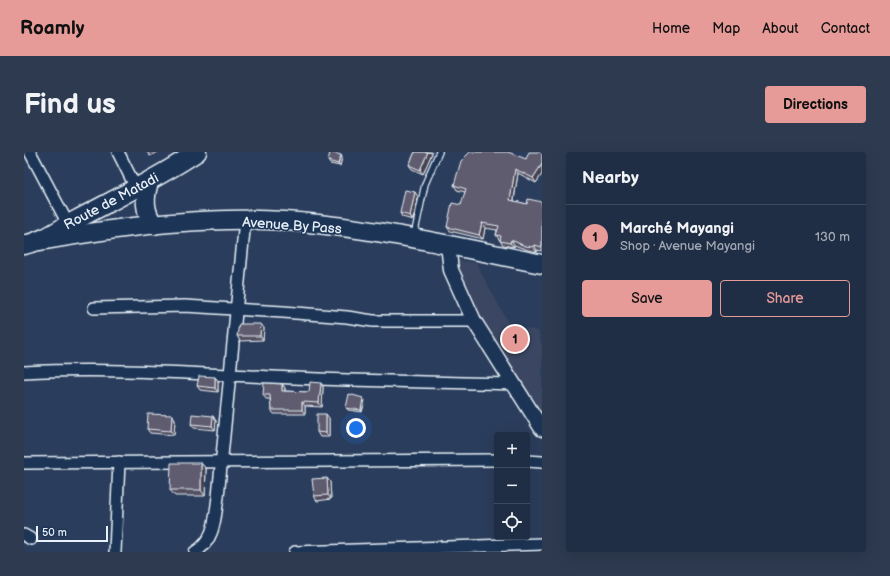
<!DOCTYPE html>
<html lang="en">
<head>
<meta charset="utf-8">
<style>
	:root { --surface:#202e45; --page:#2d3a50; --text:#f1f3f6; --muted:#a2a8b3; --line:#3d4a5e; --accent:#e69b98 }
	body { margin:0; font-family:"Balsamiq Sans",sans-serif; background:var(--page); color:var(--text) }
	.controls { position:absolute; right:12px; bottom:12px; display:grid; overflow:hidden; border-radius:4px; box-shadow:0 4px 16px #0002 }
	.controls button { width:36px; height:36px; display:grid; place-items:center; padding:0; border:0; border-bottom:1px solid var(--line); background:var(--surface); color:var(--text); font:20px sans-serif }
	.scale { position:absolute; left:12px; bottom:10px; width:72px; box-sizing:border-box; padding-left:4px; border:2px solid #e8f1f8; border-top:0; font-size:11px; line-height:14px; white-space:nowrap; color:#e8f1f8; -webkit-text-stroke:3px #1d3557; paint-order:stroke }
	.you { position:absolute; left:332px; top:276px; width:14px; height:14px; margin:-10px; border:3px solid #fff; border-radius:50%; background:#1a73e8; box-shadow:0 0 0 6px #1a73e833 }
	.badge { display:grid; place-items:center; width:26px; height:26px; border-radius:50%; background:var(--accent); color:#111; font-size:13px; font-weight:700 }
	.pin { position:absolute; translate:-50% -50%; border:2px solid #fff; box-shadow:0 1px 4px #0006 }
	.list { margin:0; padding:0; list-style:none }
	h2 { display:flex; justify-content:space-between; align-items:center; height:52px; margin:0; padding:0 16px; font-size:17px }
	h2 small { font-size:13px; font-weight:400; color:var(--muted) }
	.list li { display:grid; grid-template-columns:26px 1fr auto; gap:12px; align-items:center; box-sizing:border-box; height:64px; padding:0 16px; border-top:1px solid var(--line) }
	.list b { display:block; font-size:15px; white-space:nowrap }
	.list p { margin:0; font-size:13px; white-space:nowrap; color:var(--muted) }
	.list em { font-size:13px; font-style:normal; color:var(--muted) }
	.actions { display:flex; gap:8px; padding:12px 16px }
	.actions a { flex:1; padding:9px 0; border:1px solid var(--accent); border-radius:4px; text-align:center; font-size:14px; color:var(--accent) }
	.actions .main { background:var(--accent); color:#111 }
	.icon { flex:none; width:22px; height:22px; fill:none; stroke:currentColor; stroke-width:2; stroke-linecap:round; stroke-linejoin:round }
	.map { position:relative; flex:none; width:518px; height:400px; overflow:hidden; border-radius:4px }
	header { display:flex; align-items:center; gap:24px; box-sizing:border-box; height:56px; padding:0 20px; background:var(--accent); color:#111 }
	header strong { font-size:19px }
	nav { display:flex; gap:22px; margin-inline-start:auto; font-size:14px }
	.intro { display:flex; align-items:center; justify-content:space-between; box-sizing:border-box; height:96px; padding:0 24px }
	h1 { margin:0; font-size:28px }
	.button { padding:10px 18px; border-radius:4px; background:var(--accent); color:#111; font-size:14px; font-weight:700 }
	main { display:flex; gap:24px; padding:0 24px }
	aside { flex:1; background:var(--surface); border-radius:4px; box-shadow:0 4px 16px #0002 }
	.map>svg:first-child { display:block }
	.built { fill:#3b4662 }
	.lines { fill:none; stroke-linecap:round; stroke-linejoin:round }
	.service-casing { stroke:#e8f1f8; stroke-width:8 }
	.minor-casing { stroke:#e8f1f8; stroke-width:14 }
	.tertiary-casing { stroke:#e8f1f8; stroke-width:17 }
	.trunk-casing { stroke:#e8f1f8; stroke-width:21 }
	.service { stroke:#1d3557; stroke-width:5.5 }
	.minor { stroke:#1d3557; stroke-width:11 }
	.tertiary { stroke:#1d3557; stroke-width:14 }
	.trunk { stroke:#1d3557; stroke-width:18 }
	.wall { fill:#534f60; stroke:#e8f1f8 }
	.shaded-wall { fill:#44404e; stroke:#e8f1f8 }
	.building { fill:#615c70; stroke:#e8f1f8 }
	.labels { text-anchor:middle; stroke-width:3; stroke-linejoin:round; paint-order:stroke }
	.street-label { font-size:14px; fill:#e8f1f8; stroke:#1d3557 }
</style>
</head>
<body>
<header>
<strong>Roamly</strong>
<nav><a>Home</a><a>Map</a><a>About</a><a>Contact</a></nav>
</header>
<div class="intro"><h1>Find us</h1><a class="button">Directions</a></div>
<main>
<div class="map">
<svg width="518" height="400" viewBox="0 0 518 400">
	<rect width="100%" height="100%" fill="#2b3d5c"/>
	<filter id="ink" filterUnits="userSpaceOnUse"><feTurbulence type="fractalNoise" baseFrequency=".025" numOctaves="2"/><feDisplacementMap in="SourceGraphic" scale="8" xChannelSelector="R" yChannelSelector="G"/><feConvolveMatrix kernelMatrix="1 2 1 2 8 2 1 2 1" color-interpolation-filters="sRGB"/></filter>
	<g filter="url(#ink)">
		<path class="built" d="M431,108L452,111L485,172L514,179L518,195V269L453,168Z"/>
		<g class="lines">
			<defs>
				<path id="service" d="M390,84L401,32L415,0"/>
				<g id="minor">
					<path d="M6,0L44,72"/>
					<path d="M94,0L112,36"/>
					<path d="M70,156L161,154L259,160L323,165L349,169H450"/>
					<path d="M0,220C83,216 165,221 248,225C329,229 410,230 491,232"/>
					<path d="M503,309L518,310"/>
					<path d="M0,311L473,308"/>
					<path d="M0,383L7,387"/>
					<path d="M91,400L95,310"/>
					<path d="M171,400C191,389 191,365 194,345L221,68"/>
					<path d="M271,400L518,392"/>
				</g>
				<path id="tertiary" d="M424,93L427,118L450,169L518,277"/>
				<g id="trunk">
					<path d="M125,30C120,46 120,59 130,73"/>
					<path d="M16,89C107,73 202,61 294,72C369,80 444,97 518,112"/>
					<path d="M0,93C22,88 33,78 52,68C93,46 134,26 173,0"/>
				</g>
			</defs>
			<use href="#service" class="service-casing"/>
			<use href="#minor" class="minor-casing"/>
			<use href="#tertiary" class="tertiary-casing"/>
			<use href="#trunk" class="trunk-casing"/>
			<use href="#service" class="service"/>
			<use href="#minor" class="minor"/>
			<use href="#tertiary" class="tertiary"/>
			<use href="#trunk" class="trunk"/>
		</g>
		<g class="wall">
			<path d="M123,0H134L126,4Z"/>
			<path d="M391,0H408V1L399,22L388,17L385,13Z"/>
			<path d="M518,0V22L512,31L494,21L490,49L503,52L518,50V99L513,98V100L504,98L490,93V95L479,93L472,83L473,78L461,76L459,87L426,79L423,75L437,53L441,40L433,38L430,33L502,7Z"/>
			<path d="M318,5L316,14L306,12L304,9Z"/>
			<path d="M394,45L389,68L378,65L376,61Z"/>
			<path d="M240,176L239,188L216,189L213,184Z"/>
			<path d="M191,225L194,229V240L176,238L173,234Z"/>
			<path d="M297,231L299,235L298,255L281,254V262H250L247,258L246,247H242L239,243L258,232L261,236V239L285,240Z"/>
			<path d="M339,246L341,248L338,260L324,258L322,256Z"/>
			<path d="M148,263L151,267L150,283L126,281L123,277Z"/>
			<path d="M189,264L192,269L191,278L170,276L167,272Z"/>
			<path d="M305,266V285H296L293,280Z"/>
			<path d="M177,311L182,317L181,344H151L146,338Z"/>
			<path d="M306,330L307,347L293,349L290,344Z"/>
		</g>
		<g class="shaded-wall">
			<path d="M404,0L408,1L399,22L396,18Z"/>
			<path d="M317,3L318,5L316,14L314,12Z"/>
			<path d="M518,12V22L512,31L509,26Z"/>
			<path d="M491,17L494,21L489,53L486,48Z"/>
			<path d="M391,40L394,45L389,68L386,64Z"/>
			<path d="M458,71L461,76L459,87L455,83Z"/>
			<path d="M487,88L490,93V95L486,91Z"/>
			<path d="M510,93L513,98V100L509,95Z"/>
			<path d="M237,172L240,176L239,188L236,184Z"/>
			<path d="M191,225L194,229V240L191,236Z"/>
			<path d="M297,231L299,235L298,255L295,251Z"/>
			<path d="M258,232L261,236L260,242L258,239Z"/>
			<path d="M339,246L341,248L338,260L337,258Z"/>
			<path d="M278,250L281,254V262L278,258Z"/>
			<path d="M302,262L305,266V285L302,281Z"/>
			<path d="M148,263L151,267L150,283L147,279Z"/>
			<path d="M189,264L192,269L191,278L188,274Z"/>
			<path d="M177,311L182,317L181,344L177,338Z"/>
			<path d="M303,326L306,330L307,347L304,343Z"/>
		</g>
		<g class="building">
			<path d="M306,0L317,3L314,12L304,9Z"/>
			<path d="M391,0H404L396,18L385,13Z"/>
			<path d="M446,0H484L502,7L505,0H518V12L509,26L491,17L486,48L503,52L504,47L518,50V95L510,93L509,95L501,94L487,88L486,91L476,89L477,84L472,83L475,74L458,71L455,83L423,75L428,51L437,53L442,37L430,33L437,9Z"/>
			<path d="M381,38L391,40L386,64L376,61Z"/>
			<path d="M215,172H237L236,184H213Z"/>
			<path d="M175,224L191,225V236L173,234Z"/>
			<path d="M286,230L297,231L295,251L278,250V258H247L246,243H239L240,231L258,232V239L285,240Z"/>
			<path d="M325,242L339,246L337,258L322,256Z"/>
			<path d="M124,262L148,263L147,279L123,277Z"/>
			<path d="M168,262L189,264L188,274L167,272Z"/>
			<path d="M293,262H302V281L293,280Z"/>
			<path d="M147,311H177V338H146Z"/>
			<path d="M303,326L304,343L290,344L288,327Z"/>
		</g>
	</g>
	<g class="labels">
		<g class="street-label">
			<text transform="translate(87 49) rotate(-28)" y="5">Route de Matadi</text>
			<text transform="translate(268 73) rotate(4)" y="5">Avenue By Pass</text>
		</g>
	</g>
</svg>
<div class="controls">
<button>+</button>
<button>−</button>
<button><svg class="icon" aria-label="locate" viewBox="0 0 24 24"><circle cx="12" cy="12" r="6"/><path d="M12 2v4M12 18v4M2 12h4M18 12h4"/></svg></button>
</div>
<div class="scale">50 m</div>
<div class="you"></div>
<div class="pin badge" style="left:491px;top:187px">1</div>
</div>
<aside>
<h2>Nearby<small></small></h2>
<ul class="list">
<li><span class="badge">1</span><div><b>Marché Mayangi</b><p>Shop · Avenue Mayangi</p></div><em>130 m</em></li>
</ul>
<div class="actions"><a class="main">Save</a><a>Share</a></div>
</aside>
</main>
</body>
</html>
